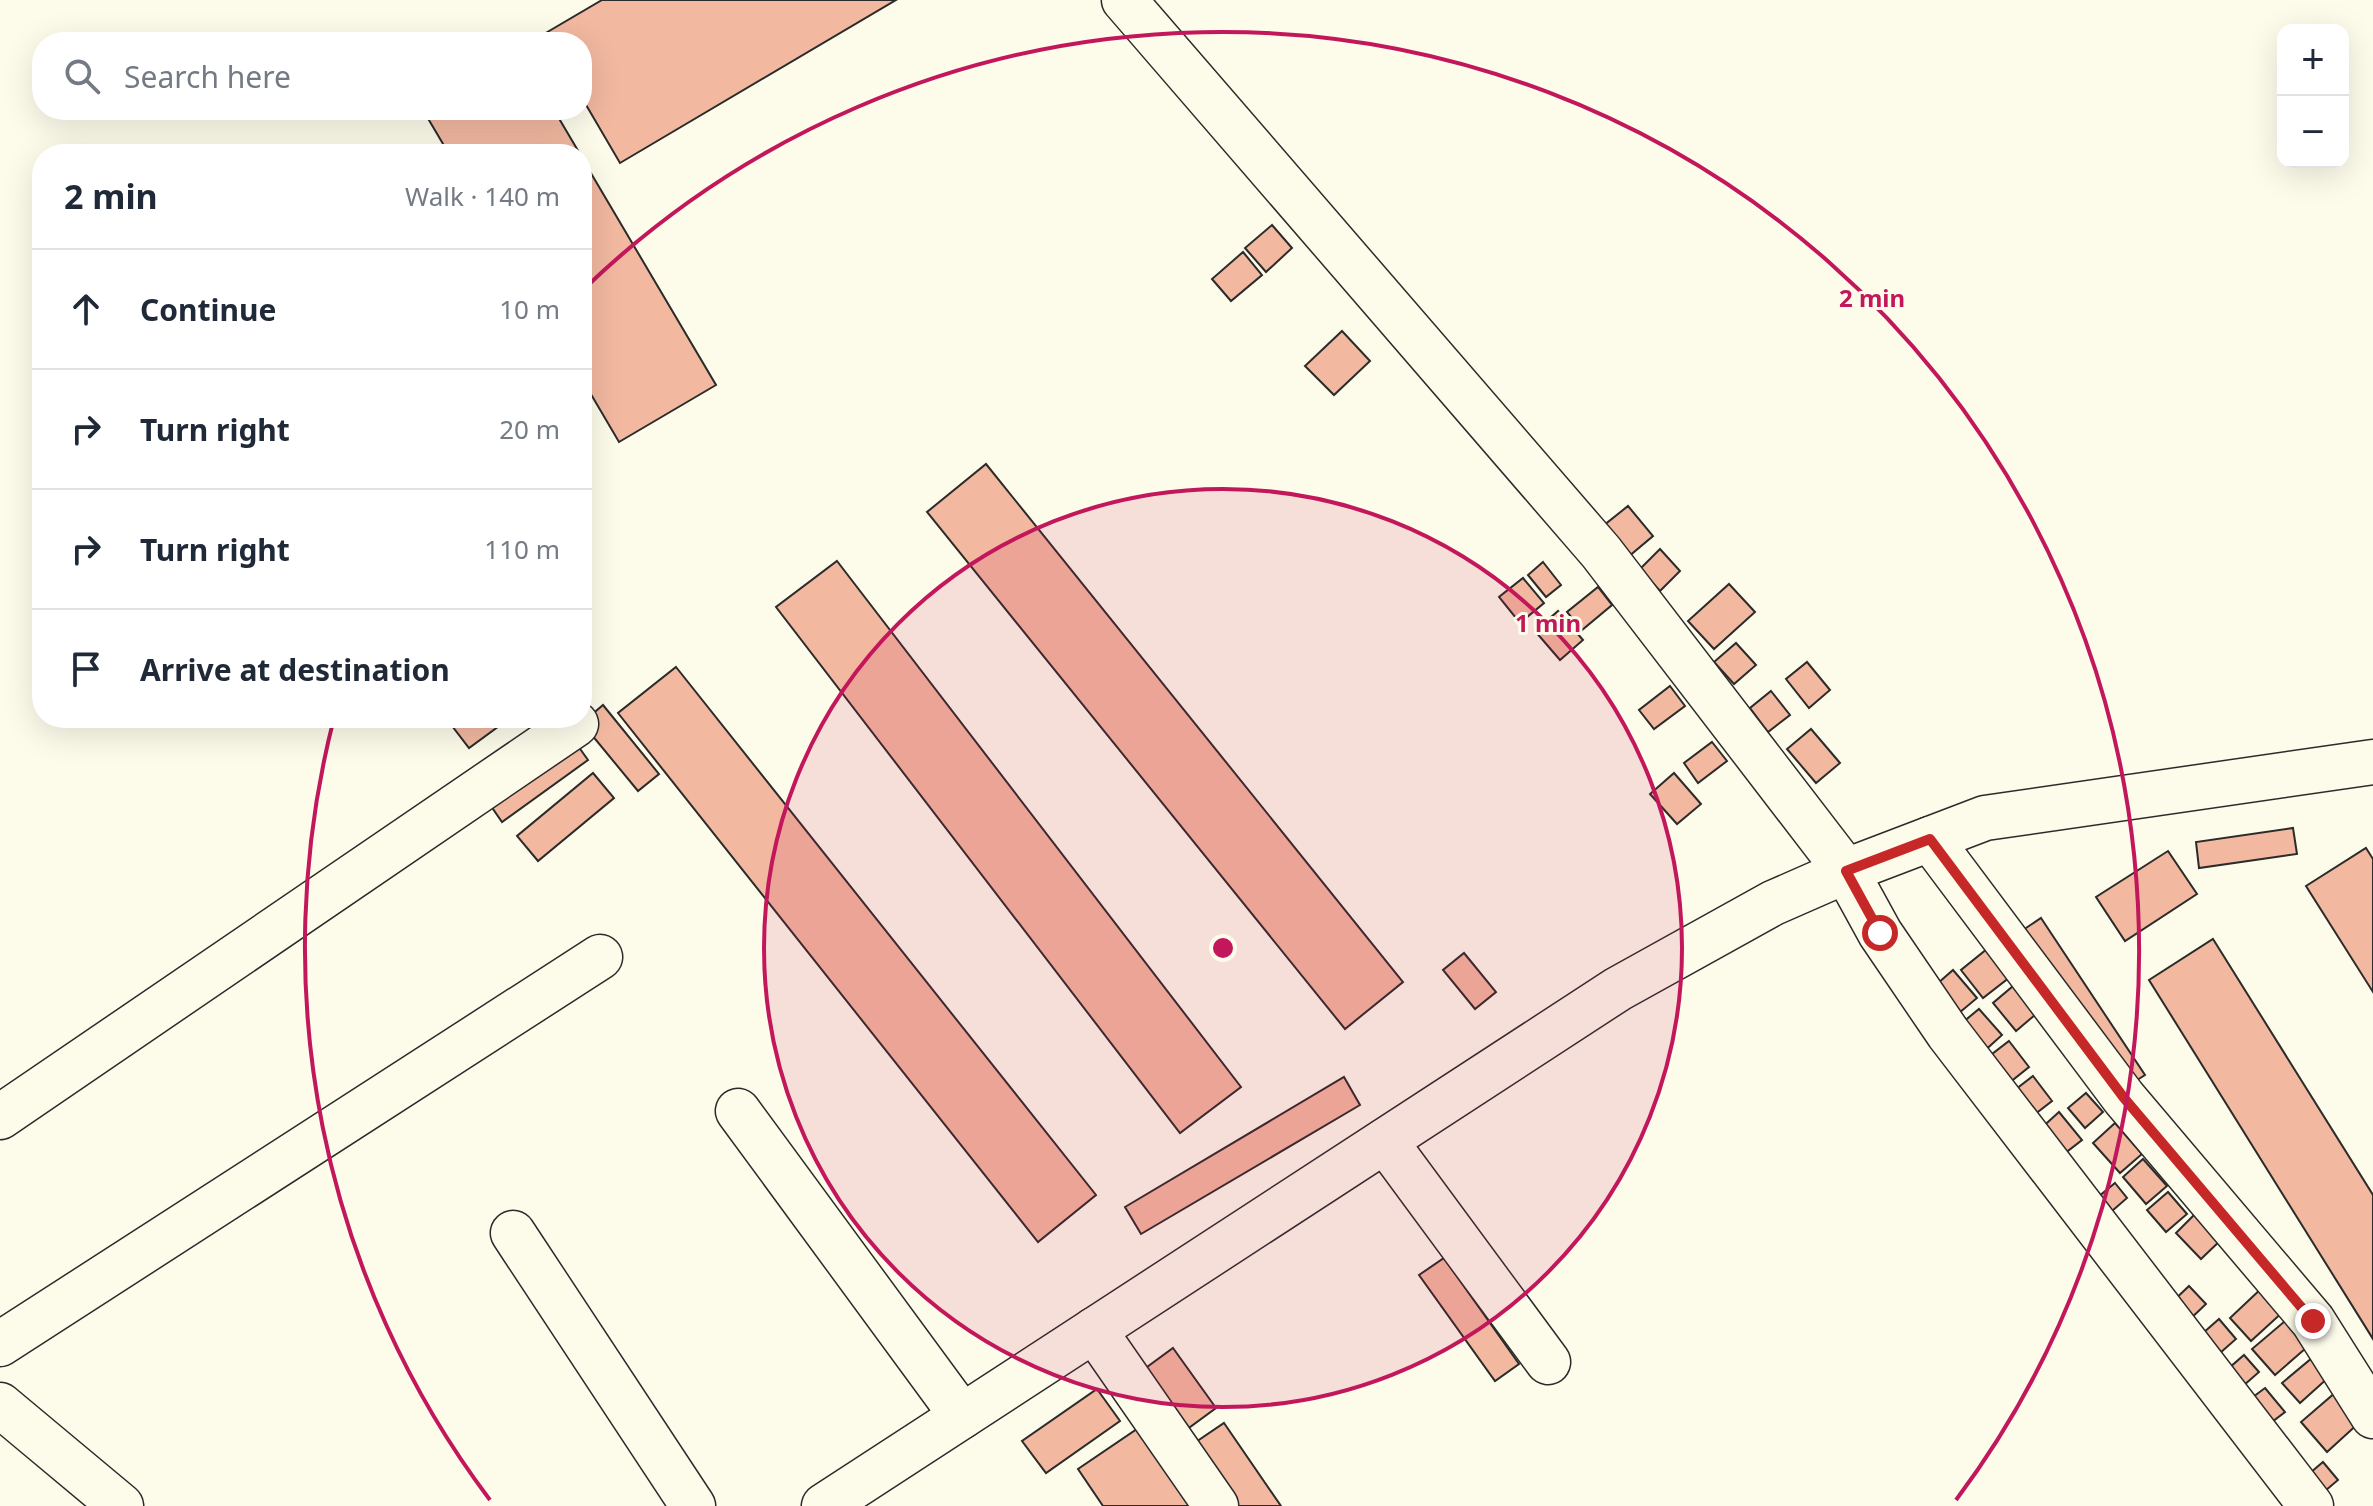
<!DOCTYPE html>
<html lang="en">
<head>
<meta charset="utf-8">
<style>
	:root { --surface:#fff; --page:#f2f2f3; --text:#1f2937; --muted:#747a83; --line:#e0e1e3 }
	body { margin:0; font-family:"Noto Sans",sans-serif; background:var(--page); color:var(--text) }
	.controls { position:absolute; right:24px; top:24px; display:grid; overflow:hidden; border-radius:16px; box-shadow:0 8px 32px #0002 }
	.controls button { width:72px; height:72px; display:grid; place-items:center; padding:0; border:0; border-bottom:2px solid var(--line); background:var(--surface); color:var(--text); font:40px sans-serif }
	.stop { position:absolute; width:24px; height:24px; margin:-18px; border:6px solid #c62828; border-radius:50%; background:#fff }
	.stop.end { background:#c62828; border-color:#fff; box-shadow:0 2px 8px #0008 }
	.list { margin:0; padding:0; list-style:none }
	h2 { display:flex; justify-content:space-between; align-items:center; height:104px; margin:0; padding:0 32px; font-size:34px }
	h2 small { font-size:26px; font-weight:400; color:var(--muted) }
	.list li { display:grid; grid-template-columns:52px 1fr auto; gap:24px; align-items:center; box-sizing:border-box; height:120px; padding:0 32px; border-top:2px solid var(--line) }
	.list b { display:block; font-size:30px; white-space:nowrap }
	.list em { font-size:26px; font-style:normal; color:var(--muted) }
	.icon { flex:none; width:44px; height:44px; fill:none; stroke:currentColor; stroke-width:2; stroke-linecap:round; stroke-linejoin:round }
	.map { position:relative; flex:none; width:2373px; height:1506px; overflow:hidden }
	.search { position:absolute; background:var(--surface); box-shadow:0 8px 32px #0002; left:32px; top:32px; width:560px; height:88px; display:flex; align-items:center; gap:20px; box-sizing:border-box; padding:0 28px; border-radius:32px; color:var(--muted); font-size:30px }
	.panel { position:absolute; background:var(--surface); box-shadow:0 8px 32px #0002; left:32px; top:144px; width:560px; height:584px; border-radius:32px }
	.map>svg:first-child { display:block }
	.building { fill:#f2b8a0; stroke:#2b2b2b; stroke-width:2 }
	.lines { fill:none; stroke-linecap:round; stroke-linejoin:round }
	.minor-casing { stroke:#2b2b2b; stroke-width:47 }
	.major-casing { stroke:#2b2b2b; stroke-width:47 }
	.minor { stroke:#fdfbea; stroke-width:44 }
	.major { stroke:#fdfbea; stroke-width:44 }
	.route { stroke:#c62828; stroke-width:10 }
	.ring { fill:none; stroke:#c2185b; stroke-width:4 }
	.centre { fill:#c2185b; stroke:#fdfbea; stroke-width:4 }
	.ring-label { font-size:24px; text-anchor:middle; font-weight:bold; fill:#c2185b; stroke:#fdfbea; stroke-width:6; stroke-linejoin:round; paint-order:stroke }
</style>
</head>
<body>
<div class="map">
<svg width="2373" height="1506" viewBox="0 0 2373 1506">
	<rect width="100%" height="100%" fill="#fdfbea"/>
	<g class="building">
		<path d="M602,0H896L620,163L582,98V42H549L544,34Z"/>
		<path d="M423,110H554L580,154H449Z"/>
		<path d="M582,158L716,385L619,442L582,379Z"/>
		<path d="M1272,225L1292,248L1266,272L1245,248Z"/>
		<path d="M1243,252L1262,275L1231,301L1212,279Z"/>
		<path d="M1342,331L1370,361L1334,395L1305,366Z"/>
		<path d="M986,464L1403,982L1345,1029L927,512Z"/>
		<path d="M1628,506L1653,536L1628,557L1603,526Z"/>
		<path d="M1660,549L1680,571L1660,591L1640,569Z"/>
		<path d="M837,561L1241,1087L1180,1133L776,607Z"/>
		<path d="M1543,562L1561,585L1546,597L1528,575Z"/>
		<path d="M1523,578L1544,603L1520,623L1499,597Z"/>
		<path d="M1729,584L1755,612L1714,649L1688,621Z"/>
		<path d="M1598,587L1612,605L1582,630L1567,612Z"/>
		<path d="M1558,611L1583,640L1560,660L1535,631Z"/>
		<path d="M1736,643L1756,665L1734,684L1714,662Z"/>
		<path d="M1807,662L1830,690L1809,708L1786,679Z"/>
		<path d="M676,667L1096,1195L1038,1242L618,713Z"/>
		<path d="M1670,686L1685,706L1654,729L1639,710Z"/>
		<path d="M1771,691L1790,715L1768,732L1750,708Z"/>
		<path d="M603,705L659,774L638,791L582,723Z"/>
		<path d="M446,718H510L469,748Z"/>
		<path d="M1811,729L1840,763L1816,783L1787,749Z"/>
		<path d="M568,732L588,760L502,822L482,793Z"/>
		<path d="M1712,742L1727,761L1698,783L1684,763Z"/>
		<path d="M593,773L614,798L538,861L517,836Z"/>
		<path d="M1674,773L1701,804L1677,824L1650,794Z"/>
		<path d="M2293,828L2297,854L2199,868L2196,842Z"/>
		<path d="M2366,848L2373,859V992L2306,886Z"/>
		<path d="M2168,851L2197,894L2125,941L2096,897Z"/>
		<path d="M2041,918L2145,1075L2123,1089L2020,932Z"/>
		<path d="M2213,939L2373,1195V1339L2149,980Z"/>
		<path d="M1987,949L2010,977L1983,998L1961,970Z"/>
		<path d="M1464,953L1496,992L1475,1009L1443,970Z"/>
		<path d="M1953,970L1977,998L1953,1018L1930,990Z"/>
		<path d="M2019,981L2042,1009L2016,1031L1993,1003Z"/>
		<path d="M1979,1009L2002,1035L1981,1054L1957,1027Z"/>
		<path d="M2009,1041L2029,1067L2004,1087L1983,1061Z"/>
		<path d="M2033,1076L2052,1101L2030,1118L2011,1093Z"/>
		<path d="M1344,1077L1360,1105L1141,1234L1125,1207Z"/>
		<path d="M2086,1093L2103,1112L2085,1128L2068,1108Z"/>
		<path d="M2059,1112L2082,1140L2060,1157L2038,1131Z"/>
		<path d="M2115,1123L2142,1154L2120,1173L2093,1143Z"/>
		<path d="M2143,1159L2167,1186L2146,1204L2123,1177Z"/>
		<path d="M2115,1183L2127,1198L2104,1218L2092,1202Z"/>
		<path d="M2168,1192L2187,1214L2166,1232L2147,1210Z"/>
		<path d="M2198,1211L2224,1237L2201,1259L2176,1233Z"/>
		<path d="M1444,1258L1519,1364L1495,1381L1419,1275Z"/>
		<path d="M2189,1286L2206,1304L2187,1322L2170,1304Z"/>
		<path d="M2264,1286L2285,1310L2251,1341L2230,1318Z"/>
		<path d="M2291,1316L2313,1342L2275,1375L2252,1349Z"/>
		<path d="M2219,1319L2236,1339L2212,1360L2195,1340Z"/>
		<path d="M1173,1348L1216,1408L1186,1430L1143,1370Z"/>
		<path d="M2244,1355L2259,1372L2235,1393L2221,1375Z"/>
		<path d="M2312,1358L2329,1377L2300,1403L2282,1383Z"/>
		<path d="M2265,1388L2285,1412L2264,1428L2245,1403Z"/>
		<path d="M1097,1389L1120,1421L1046,1473L1022,1441Z"/>
		<path d="M2336,1392L2361,1421L2327,1452L2301,1422Z"/>
		<path d="M1224,1423L1281,1506H1230L1190,1446Z"/>
		<path d="M1140,1427L1193,1506H1103L1078,1469Z"/>
		<path d="M2323,1462L2338,1480L2319,1496L2304,1478Z"/>
	</g>
	<g class="lines">
		<defs>
			<g id="minor">
				<path d="M1124,0L1601,552L1846,871L1880,933L1948,1033L2311,1506"/>
				<path d="M1930,839L2124,1098L2313,1321L2373,1416"/>
				<path d="M738,1111L962,1416"/>
				<path d="M0,1117L576,724"/>
				<path d="M1385,1141L1548,1362"/>
				<path d="M513,1233L693,1506"/>
				<path d="M1094,1330L1216,1506"/>
				<path d="M0,1344L600,957"/>
				<path d="M824,1506L1618,989L1773,903L1846,871L1985,818L2373,762"/>
			</g>
			<path id="major" d="M0,1405L121,1506"/>
		</defs>
		<use href="#minor" class="minor-casing"/>
		<use href="#major" class="major-casing"/>
		<use href="#minor" class="minor"/>
		<use href="#major" class="major"/>
	</g>
	<g class="lines">
		<path class="route" d="M1880,933L1846,871L1930,839L2124,1098L2313,1321"/>
	</g>
	<circle cx="1223" cy="948" r="459" fill="#c2185b" fill-opacity=".12"/>
	<g class="ring">
		<circle cx="1223" cy="948" r="459"/>
		<path d="M490 1500A918 918 0 0 1 334 718M585 288A918 918 0 0 1 1956 1500"/>
	</g>
	<circle cx="1223" cy="948" r="12" class="centre"/>
	<g class="ring-label">
		<text x="1872" y="307">2 min</text>
		<text x="1548" y="632">1 min</text>
	</g>
</svg>
<div class="controls">
<button>+</button>
<button>−</button>
</div>
<div class="stop" style="left:1880px;top:933px"></div>
<div class="stop end" style="left:2313px;top:1321px"></div>
<div class="search"><svg class="icon" aria-label="search" viewBox="0 0 24 24"><circle cx="10" cy="10" r="6"/><path d="M15 15l6 6"/></svg>Search here</div>
<section class="panel">
<h2>2 min<small>Walk · 140 m</small></h2>
<ul class="list">
<li><svg class="icon" aria-label="ahead" viewBox="0 0 24 24"><path d="M12 20V5M6 11l6-6 6 6"/></svg><div><b>Continue</b></div><em>10 m</em></li>
<li><svg class="icon" aria-label="right" viewBox="0 0 24 24"><path d="M7 20v-9h11M14 6l5 5-5 5"/></svg><div><b>Turn right</b></div><em>20 m</em></li>
<li><svg class="icon" aria-label="right" viewBox="0 0 24 24"><path d="M7 20v-9h11M14 6l5 5-5 5"/></svg><div><b>Turn right</b></div><em>110 m</em></li>
<li><svg class="icon" aria-label="arrive" viewBox="0 0 24 24"><path d="M6 21V4h12l-3 4 3 4H6"/></svg><div><b>Arrive at destination</b></div></li>
</ul>
</section>
</div>
</body>
</html>
